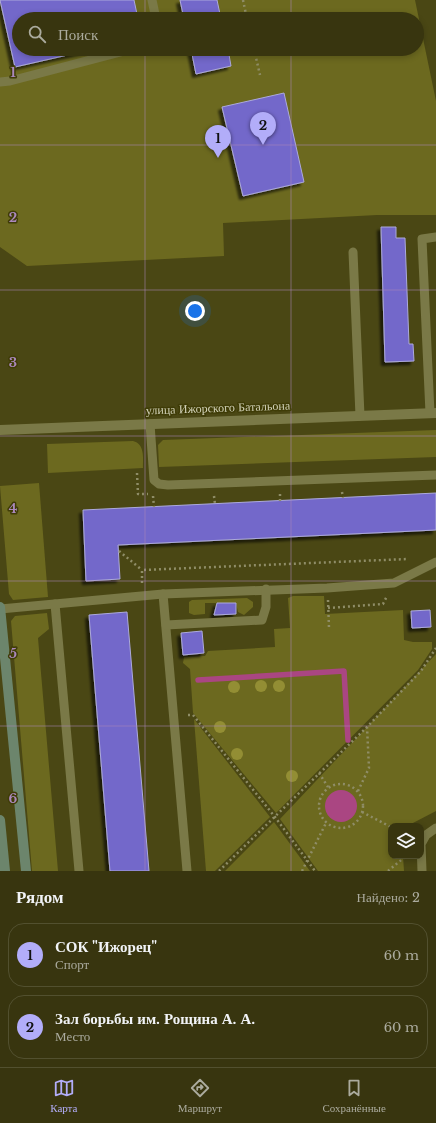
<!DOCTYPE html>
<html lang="ru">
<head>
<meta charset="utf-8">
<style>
	:root { --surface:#38350f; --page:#43401d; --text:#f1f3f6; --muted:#abab9e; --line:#52502f; --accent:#b2adf9 }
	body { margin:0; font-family:"Libre Baskerville",serif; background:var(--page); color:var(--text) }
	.controls { position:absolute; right:12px; bottom:12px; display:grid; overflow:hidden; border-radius:8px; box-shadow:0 2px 6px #0003 }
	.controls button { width:36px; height:36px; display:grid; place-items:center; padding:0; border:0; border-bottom:1px solid var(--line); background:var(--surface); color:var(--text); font:20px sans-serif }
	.you { position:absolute; left:195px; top:311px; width:14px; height:14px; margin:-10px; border:3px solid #fff; border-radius:50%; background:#1a73e8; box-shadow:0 0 0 6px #1a73e833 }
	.badge { display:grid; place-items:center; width:26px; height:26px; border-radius:50%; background:var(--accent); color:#111; font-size:13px; font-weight:700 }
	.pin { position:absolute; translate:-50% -33px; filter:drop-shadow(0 1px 2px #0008) }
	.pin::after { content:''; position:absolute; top:21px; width:14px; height:12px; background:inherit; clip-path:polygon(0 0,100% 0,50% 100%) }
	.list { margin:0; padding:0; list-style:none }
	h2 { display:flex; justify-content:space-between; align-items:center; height:52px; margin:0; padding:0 16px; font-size:17px }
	h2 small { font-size:13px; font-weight:400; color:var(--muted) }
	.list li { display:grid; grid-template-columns:26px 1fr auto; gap:12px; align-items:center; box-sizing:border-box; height:64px; margin:0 8px 8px; padding:0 8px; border:1px solid var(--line); border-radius:16px }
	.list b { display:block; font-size:15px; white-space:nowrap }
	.list p { margin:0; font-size:13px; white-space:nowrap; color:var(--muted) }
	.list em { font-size:13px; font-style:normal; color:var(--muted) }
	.icon { flex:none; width:22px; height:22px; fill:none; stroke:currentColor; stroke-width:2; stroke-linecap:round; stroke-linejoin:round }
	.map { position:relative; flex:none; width:436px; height:871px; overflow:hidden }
	.search { position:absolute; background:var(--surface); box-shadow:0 2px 6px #0003; left:12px; right:12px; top:12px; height:44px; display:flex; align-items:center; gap:10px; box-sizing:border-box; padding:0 14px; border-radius:22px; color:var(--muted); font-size:15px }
	.sheet { height:196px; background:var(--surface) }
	nav { display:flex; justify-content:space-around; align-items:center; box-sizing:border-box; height:56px; border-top:1px solid var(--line); background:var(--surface); font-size:11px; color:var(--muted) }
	nav a { display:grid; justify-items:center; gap:2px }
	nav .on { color:var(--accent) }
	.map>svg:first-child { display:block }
	.green { fill:#6c691f; fill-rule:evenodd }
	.water { fill:#aa4682 }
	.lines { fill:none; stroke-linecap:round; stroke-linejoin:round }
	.stream { stroke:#aa4682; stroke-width:5.5 }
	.building { fill:#7367ca; stroke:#acaadb; filter:url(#shadow) }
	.path { stroke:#8f8d67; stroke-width:2.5; stroke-dasharray:2 3; stroke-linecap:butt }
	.lane { stroke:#7a7947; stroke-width:9 }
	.street { stroke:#7a7947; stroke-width:10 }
	.secondary { stroke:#6c856c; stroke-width:10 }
	.tree { fill:#938e34 }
	.grid { fill:none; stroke:#ab88bc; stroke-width:1; stroke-opacity:0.55 }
	.labels { text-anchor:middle; stroke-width:3; stroke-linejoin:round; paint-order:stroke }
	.street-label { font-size:12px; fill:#d3d3b9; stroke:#3f3c07 }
	.grid-label { font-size:13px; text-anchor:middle; font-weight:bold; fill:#ab88bc; stroke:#3f3c07; stroke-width:3; stroke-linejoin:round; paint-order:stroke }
</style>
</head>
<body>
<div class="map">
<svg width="436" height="871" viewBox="0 0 436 871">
	<defs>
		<filter id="shadow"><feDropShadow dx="-3.5" dy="3.5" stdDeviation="1" flood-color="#0009"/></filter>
	</defs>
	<rect width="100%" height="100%" fill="#4a4714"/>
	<g class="green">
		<path d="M0,0H415L436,101V215H377L223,223L224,256L27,266L0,247ZM19,19H417V49H19Z"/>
		<path d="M436,430V457L159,467L158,445L163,440Z"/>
		<path d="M133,441C145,444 143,458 143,468L48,473L47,444Z"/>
		<path d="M39,483L48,597L13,600L9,594L0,486Z"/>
		<path d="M293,596H324L325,614L403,610L404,640L413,642H432V649L418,670L276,813L193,713L190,669L183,663L184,657L205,656L208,651L275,647L274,629L290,628L288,598Z"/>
		<path d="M247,598L253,602V607L244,615L238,612L236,603H205V614L194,615L189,613V602L192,600Z"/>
		<path d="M47,613L49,629L38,638L58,871H32L11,621L15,616Z"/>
		<path d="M436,654V811L411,824L410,826H391V856H403L404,871H318L280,819Z"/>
		<path d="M194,719L270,817L215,871H206Z"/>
		<path d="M274,822L310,871H225Z"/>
	</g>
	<circle class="water" cx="341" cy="806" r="16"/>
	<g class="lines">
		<path class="stream" d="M198,680L344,671L348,740"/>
	</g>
	<g class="building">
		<path d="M0,0H134L138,19H19V49H94L15,67Z"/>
		<path d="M180,0H217L221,19H184Z"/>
		<path d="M191,49H228L231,66L196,74Z"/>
		<path d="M284,93L304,182L243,196L222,107Z"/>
		<path d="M381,227H396V238H405L409,344H413L414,361L385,362Z"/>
		<path d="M436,493V530L118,545L120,579L86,581L83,510Z"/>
		<path d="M217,603H236V614L214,615Z"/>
		<path d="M430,610L431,627L412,628L411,611Z"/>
		<path d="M127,612L131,659L149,871H110L89,615Z"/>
		<path d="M202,631L204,653L183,655L181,633Z"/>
	</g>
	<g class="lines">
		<g class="path">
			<path d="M243,0L247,19"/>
			<path d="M254,49L260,75"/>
			<path d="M137,473L138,494H148"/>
			<path d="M342,492L343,498"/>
			<path d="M280,494V501"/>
			<path d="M153,496L154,507"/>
			<path d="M214,496L215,504"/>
			<path d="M119,551L142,570"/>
			<path d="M142,583V570L408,559"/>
			<path d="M328,600L329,628"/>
			<path d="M328,608L383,604L387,596"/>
			<path d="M188,715H193L275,817L315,871"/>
			<path d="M319,773L328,787"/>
			<circle cx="341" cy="806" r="22"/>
			<path d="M358,791L369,768L367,727"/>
			<path d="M362,812L391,827"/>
			<path d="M219,871L367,727L421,671L436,648"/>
			<path d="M302,871L326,823"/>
			<path d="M388,871L406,856"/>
		</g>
		<g class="lane">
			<path d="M152,0L156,19"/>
			<path d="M0,82L10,81L132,49"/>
			<path d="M353,252L360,416"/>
			<path d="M430,413L422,239L436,237"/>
			<path d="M150,424L154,480L159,484L168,485L436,475"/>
			<path d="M163,594L187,871"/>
			<path d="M55,604L79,871"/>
			<path d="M0,609L163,594L327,588L394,583L436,562"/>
			<path d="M166,625L262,620L266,607V589"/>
			<path d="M422,871L421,844L426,835L436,828"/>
		</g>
		<path class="street" d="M0,430L436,413"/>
		<g class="secondary">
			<path d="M0,607L26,871"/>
			<path d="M0,820L5,871"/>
		</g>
	</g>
	<g class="tree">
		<circle cx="261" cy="686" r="6"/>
		<circle cx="279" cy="686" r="6"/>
		<circle cx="234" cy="687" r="6"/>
		<circle cx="220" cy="727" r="6"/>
		<circle cx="237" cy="754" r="6"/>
		<circle cx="292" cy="776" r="6"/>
	</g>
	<path class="grid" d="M145,0V19M291,0V19M145,49V871M291,49V871M0,145H436M0,290H436M0,436H436M0,581H436M0,726H436"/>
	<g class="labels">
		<g class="street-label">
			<text transform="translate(218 408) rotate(-2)" y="4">улица Ижорского Батальона</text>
		</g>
	</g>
	<g class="grid-label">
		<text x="13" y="77">1</text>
		<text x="13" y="222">2</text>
		<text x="13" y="367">3</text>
		<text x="13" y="513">4</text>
		<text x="13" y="658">5</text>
		<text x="13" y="803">6</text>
	</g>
</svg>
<div class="controls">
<button><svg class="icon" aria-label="layers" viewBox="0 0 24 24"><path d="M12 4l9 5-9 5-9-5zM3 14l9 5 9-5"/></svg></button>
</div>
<div class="you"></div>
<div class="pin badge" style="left:218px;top:158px">1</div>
<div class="pin badge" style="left:263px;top:145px">2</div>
<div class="search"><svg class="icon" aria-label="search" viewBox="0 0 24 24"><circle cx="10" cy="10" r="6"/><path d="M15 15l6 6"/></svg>Поиск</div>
</div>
<section class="sheet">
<h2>Рядом<small>Найдено: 2</small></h2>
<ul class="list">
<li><span class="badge">1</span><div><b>СОК &quot;Ижорец&quot;</b><p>Спорт</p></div><em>60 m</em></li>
<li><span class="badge">2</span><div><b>Зал борьбы им. Рощина А. А.</b><p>Место</p></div><em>60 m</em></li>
</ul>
</section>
<nav>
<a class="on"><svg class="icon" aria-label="map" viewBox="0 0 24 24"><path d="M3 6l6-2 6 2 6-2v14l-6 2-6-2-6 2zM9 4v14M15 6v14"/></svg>Карта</a>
<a><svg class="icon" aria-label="directions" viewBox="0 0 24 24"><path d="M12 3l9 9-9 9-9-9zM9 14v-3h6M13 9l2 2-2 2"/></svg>Маршрут</a>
<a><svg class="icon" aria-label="saved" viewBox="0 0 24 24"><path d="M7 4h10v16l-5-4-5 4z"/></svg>Сохранённые</a>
</nav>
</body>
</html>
